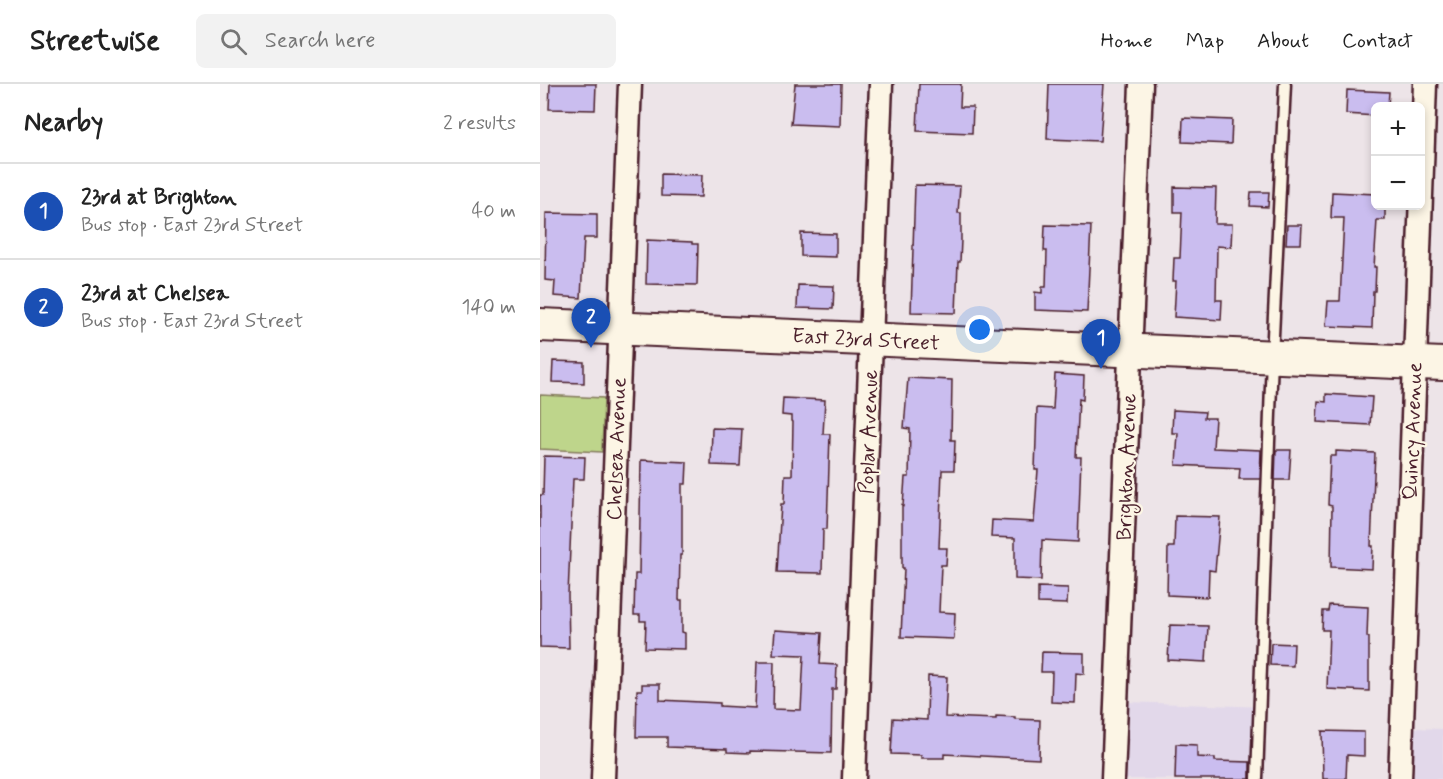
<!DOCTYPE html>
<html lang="en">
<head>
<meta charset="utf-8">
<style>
	:root { --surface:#fff; --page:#f2f2f2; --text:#222; --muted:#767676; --line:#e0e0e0; --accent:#0f766e }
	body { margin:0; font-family:Mynerve,sans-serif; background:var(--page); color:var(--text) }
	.controls { position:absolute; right:18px; top:18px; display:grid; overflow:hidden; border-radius:9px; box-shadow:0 3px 9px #0003 }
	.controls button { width:54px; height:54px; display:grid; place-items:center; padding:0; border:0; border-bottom:2px solid var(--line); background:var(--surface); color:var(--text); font:30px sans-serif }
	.you { position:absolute; left:440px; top:246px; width:21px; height:21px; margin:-15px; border:4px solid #fff; border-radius:50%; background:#1a73e8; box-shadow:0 0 0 9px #1a73e833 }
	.badge { display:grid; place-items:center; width:39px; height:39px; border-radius:50%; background:var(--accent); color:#fff; font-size:20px; font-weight:700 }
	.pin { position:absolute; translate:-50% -50px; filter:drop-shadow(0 2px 3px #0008) }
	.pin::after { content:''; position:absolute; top:32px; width:21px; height:18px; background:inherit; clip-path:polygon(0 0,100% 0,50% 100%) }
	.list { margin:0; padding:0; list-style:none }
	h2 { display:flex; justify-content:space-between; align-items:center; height:78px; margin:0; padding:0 24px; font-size:26px }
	h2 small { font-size:20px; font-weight:400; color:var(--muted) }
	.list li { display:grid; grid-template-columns:39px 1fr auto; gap:18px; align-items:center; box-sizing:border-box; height:96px; padding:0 24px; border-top:2px solid var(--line) }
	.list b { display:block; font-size:22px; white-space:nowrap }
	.list p { margin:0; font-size:20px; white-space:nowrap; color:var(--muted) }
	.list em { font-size:20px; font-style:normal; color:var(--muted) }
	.icon { flex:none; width:33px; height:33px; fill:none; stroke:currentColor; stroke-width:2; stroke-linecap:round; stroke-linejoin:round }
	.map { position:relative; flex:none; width:903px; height:695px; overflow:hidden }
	header { display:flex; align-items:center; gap:36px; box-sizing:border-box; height:84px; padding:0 30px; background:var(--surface); border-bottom:2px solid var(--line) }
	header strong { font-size:28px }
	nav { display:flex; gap:33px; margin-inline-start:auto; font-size:21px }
	.search { width:420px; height:54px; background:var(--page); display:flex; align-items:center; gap:15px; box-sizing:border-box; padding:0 21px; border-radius:9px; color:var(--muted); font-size:22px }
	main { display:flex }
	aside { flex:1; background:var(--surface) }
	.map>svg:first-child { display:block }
	.built { fill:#e2d8ea }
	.green { fill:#bed58b; stroke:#847a5b; stroke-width:1.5 }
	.building { fill:#cabdef; stroke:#4a1f2b; stroke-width:1.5 }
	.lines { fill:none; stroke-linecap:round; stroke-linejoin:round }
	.service-casing { stroke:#4a1f2b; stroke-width:15 }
	.minor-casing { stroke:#4a1f2b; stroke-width:27 }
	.secondary-casing { stroke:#4a1f2b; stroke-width:36 }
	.service { stroke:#fcf5e5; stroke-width:10 }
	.minor { stroke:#fcf5e5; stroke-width:22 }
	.secondary { stroke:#fcf5e5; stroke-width:32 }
	.labels { text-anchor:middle; stroke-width:4.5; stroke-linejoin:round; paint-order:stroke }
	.street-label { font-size:21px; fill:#4a1f2b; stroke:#fcf5e5 }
</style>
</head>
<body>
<header>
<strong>Streetwise</strong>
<div class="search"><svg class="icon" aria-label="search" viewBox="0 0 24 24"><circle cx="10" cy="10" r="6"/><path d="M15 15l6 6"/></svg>Search here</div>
<nav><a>Home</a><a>Map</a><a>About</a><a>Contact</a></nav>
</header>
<main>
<aside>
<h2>Nearby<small>2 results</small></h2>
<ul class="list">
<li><span class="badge" style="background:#1a4fb4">1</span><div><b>23rd at Brighton</b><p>Bus stop · East 23rd Street</p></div><em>40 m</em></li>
<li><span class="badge" style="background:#1a4fb4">2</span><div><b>23rd at Chelsea</b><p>Bus stop · East 23rd Street</p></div><em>140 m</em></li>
</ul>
</aside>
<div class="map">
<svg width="903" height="695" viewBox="0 0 903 695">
	<rect width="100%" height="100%" fill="#ede4e8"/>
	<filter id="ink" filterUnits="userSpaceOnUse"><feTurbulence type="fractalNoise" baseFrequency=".0167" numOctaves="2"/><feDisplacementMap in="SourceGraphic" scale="12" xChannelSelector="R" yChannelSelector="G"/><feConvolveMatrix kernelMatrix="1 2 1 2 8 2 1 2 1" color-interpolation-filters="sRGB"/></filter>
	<g filter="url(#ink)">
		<g class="built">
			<path d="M586,618L726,623L725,695H583Z"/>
			<path d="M873,644L903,645V695H871Z"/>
		</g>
		<path class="green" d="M0,311L64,314L62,368L0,365Z"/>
		<g class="building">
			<path d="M10,0H56L55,26L9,25Z"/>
			<path d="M255,0H301L300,42L251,40Z"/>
			<path d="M379,0H421L420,23H433L432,49L377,47Z"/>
			<path d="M509,0H564L560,57L507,55Z"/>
			<path d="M807,6L849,8L848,22H836V32L806,30Z"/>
			<path d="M643,34L692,36L691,60L642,58Z"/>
			<path d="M121,90L162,91L161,113L121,112Z"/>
			<path d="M375,101L420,102L418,129H421V156L420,178H418L416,229L371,228Z"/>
			<path d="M634,103L676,104L675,140H692L691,163L677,162L676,216H682L681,236L634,233L636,197H633L634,174H640L642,128H634Z"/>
			<path d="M711,108H729L728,123L710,122Z"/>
			<path d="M792,108L836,110V122H845V136H837L834,183H836L835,207H833L832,244L786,242L788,217H800L804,134H791Z"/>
			<path d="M6,129L57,130V154H44L41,214L14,212L15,197L5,196Z"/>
			<path d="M505,141L551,142L547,228L495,226V208L502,209V203H506L507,167H504Z"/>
			<path d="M747,141H762L761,160H746Z"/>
			<path d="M261,149L296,150V173L261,172Z"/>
			<path d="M107,156L152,158V160H158L157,201L106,200Z"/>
			<path d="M258,201L294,202L293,225L257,224Z"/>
			<path d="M13,277L44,278V299L12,298Z"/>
			<path d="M515,290L544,292L543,316L539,315L536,373H541L538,458L502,456L501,496L475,495V454L451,453L452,436L494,438L498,386H495L497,324L513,325Z"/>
			<path d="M368,294L412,296L411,356H415L414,386H402L399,464H407L406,481H401L399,528L415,529L414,555L361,553L364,484H362V421L363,422L365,393H369L370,345L364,344Z"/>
			<path d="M786,310L832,313L830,341L777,338L778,317L786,318Z"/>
			<path d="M243,314L285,316L283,350H290L287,445H283L282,489L237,488L241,420H244L245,391H252L253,338L251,337V332L242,331Z"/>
			<path d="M633,326L665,328L664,334H675L673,364L721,366L720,395H699L700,384L636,381L638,349H632Z"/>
			<path d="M172,344L202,345L200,382L171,381Z"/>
			<path d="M736,366H751L749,396H735Z"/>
			<path d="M796,367L835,369L831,462H833L832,485L791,483L792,422L788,421L790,372H796Z"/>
			<path d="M4,372L45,373L44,395H33L28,511L29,564L0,563V411H3Z"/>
			<path d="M101,376L147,378L146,400H142V471H140L139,516H142V548L145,549V565L105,564L106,537H100V531H94L95,490H99Z"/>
			<path d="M635,432L680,433L675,487L669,486L668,513L627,511L628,463H634Z"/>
			<path d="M498,503L528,504L527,520L498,519Z"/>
			<path d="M789,521L828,523L827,553H829V607L787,605L789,546H782L783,527H788Z"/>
			<path d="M630,541L668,542L666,578L628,576Z"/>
			<path d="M235,546L282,549L280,580L297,581L296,605H292L291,669L210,667V669L187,668V665L127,663V653H96L97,606H102V600H120V616L180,619V622L215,624L217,578H234L233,625L261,626L264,571L233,570Z"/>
			<path d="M731,559L754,560L753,582L730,581Z"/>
			<path d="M502,568L544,569V590L536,589L535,619L511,618L512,588H501Z"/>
			<path d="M388,592L407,593L405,633L456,635V632L475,633V635L500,636L499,675L404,670V674H381V671L351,670L353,634L387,636Z"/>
			<path d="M782,647L824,648V672L807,671L806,695H783Z"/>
			<path d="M636,660L657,661V673L675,674V677L710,678V695H635Z"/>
		</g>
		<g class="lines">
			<defs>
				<path id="service" d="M717,695L732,273L745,0"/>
				<g id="minor">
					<path d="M63,695L90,0"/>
					<path d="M314,695L341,0"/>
					<path d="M573,695L601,0"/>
					<path d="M860,695L885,0"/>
				</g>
				<path id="secondary" d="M0,241L903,280"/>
			</defs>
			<use href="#service" class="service-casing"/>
			<use href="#minor" class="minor-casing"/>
			<use href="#secondary" class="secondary-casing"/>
			<use href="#service" class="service"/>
			<use href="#minor" class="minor"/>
			<use href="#secondary" class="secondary"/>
		</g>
	</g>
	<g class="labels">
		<g class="street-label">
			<text transform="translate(326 255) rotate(3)" y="7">East 23rd Street</text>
			<text transform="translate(872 347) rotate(-88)" y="7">Quincy Avenue</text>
			<text transform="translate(328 348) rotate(-88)" y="7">Poplar Avenue</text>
			<text transform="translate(76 365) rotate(-88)" y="7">Chelsea Avenue</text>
			<text transform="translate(586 383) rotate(-88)" y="7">Brighton Avenue</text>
		</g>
	</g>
</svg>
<div class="controls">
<button>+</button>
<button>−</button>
</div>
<div class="you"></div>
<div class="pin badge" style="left:561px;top:285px;background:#1a4fb4">1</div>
<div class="pin badge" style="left:51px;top:264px;background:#1a4fb4">2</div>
</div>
</main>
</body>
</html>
